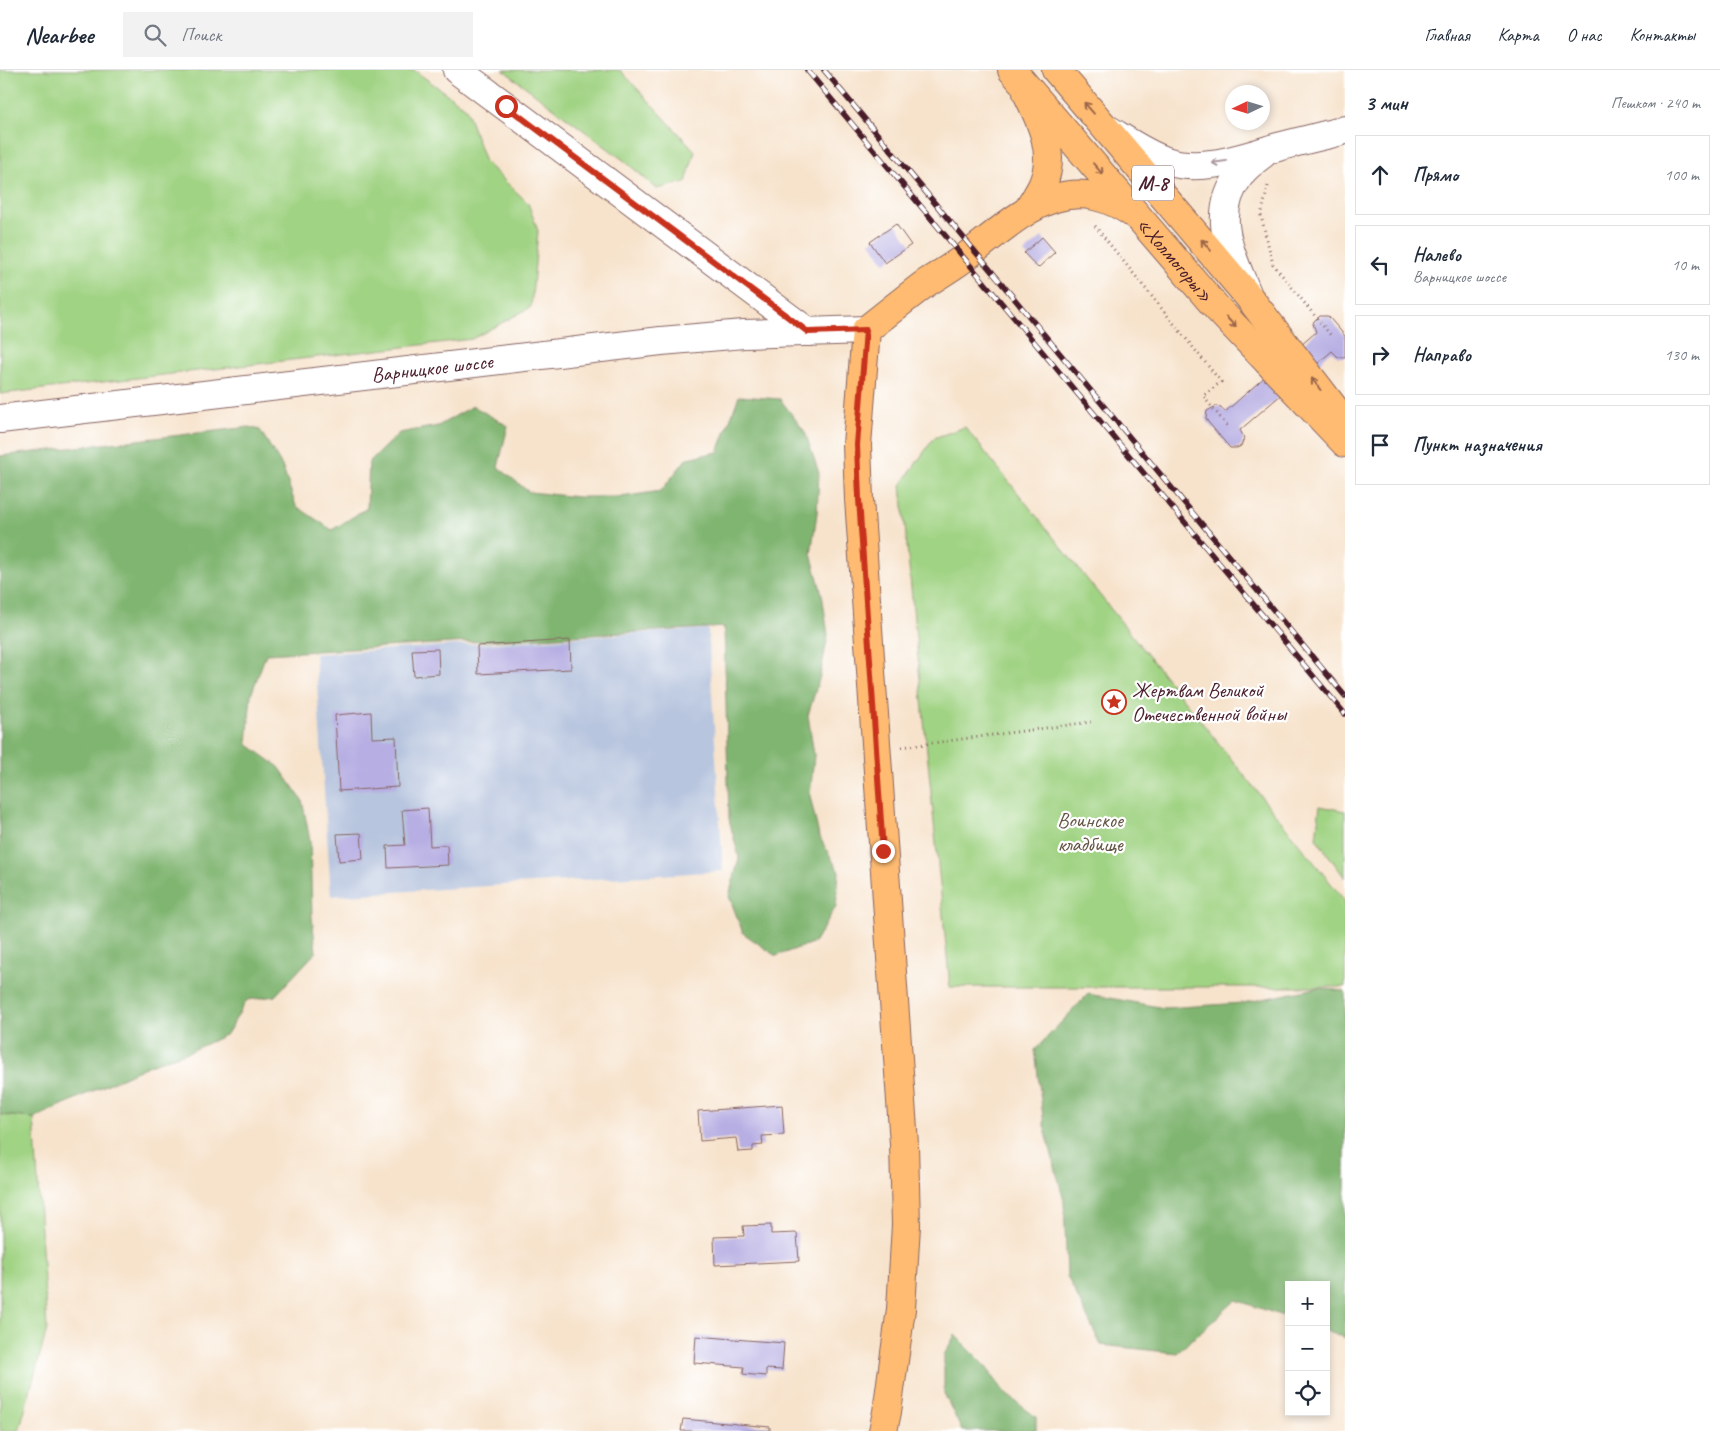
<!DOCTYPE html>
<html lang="ru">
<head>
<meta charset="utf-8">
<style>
	:root { --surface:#fff; --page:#f2f2f3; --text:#1f2937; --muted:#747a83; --line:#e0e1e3 }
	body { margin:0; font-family:Caveat,sans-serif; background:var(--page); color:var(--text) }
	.controls { position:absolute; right:15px; bottom:15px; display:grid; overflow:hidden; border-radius:0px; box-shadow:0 2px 8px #0003 }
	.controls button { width:45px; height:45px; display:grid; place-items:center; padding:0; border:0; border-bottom:1px solid var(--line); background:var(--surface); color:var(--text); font:25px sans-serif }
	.compass { position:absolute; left:1225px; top:15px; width:45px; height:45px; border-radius:50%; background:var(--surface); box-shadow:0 2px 8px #0003; rotate:266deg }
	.stop { position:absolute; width:15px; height:15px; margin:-11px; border:4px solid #c8321e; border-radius:50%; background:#fff }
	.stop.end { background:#c8321e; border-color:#fff; box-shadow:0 1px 5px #0008 }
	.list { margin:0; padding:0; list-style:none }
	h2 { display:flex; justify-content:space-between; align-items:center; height:65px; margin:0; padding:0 20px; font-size:21px }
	h2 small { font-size:16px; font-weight:400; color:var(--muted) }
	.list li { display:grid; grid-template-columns:32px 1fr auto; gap:15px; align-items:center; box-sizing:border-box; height:80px; margin:0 10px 10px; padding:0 10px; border:1px solid var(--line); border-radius:0px }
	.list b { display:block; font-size:19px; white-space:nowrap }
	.list p { margin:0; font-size:16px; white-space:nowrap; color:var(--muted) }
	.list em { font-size:16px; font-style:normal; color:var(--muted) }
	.icon { flex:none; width:28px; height:28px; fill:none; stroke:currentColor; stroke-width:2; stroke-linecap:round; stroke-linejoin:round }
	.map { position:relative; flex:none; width:1345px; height:1361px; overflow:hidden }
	header { display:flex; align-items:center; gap:30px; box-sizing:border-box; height:70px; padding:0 25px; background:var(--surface); border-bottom:1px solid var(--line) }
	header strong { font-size:24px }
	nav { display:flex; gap:28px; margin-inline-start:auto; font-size:18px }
	.search { width:350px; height:45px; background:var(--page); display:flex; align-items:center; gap:12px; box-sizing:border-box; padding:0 18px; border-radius:0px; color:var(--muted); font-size:19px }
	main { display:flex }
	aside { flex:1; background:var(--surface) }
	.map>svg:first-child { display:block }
	.industrial { fill:#b7c5de }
	.green { fill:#a0d383; stroke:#757957 }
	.forest { fill:#80b571; stroke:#656a4e }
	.building { fill:#b7afe3 }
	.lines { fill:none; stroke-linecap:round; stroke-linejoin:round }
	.minor-casing { stroke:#876463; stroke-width:30 }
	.major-casing { stroke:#876463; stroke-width:30 }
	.highway-casing { stroke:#876463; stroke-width:30 }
	.path { stroke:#876463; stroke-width:3; stroke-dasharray:1 4; stroke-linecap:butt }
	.minor { stroke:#fff; stroke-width:28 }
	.major { stroke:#febb71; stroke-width:28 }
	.highway { stroke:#febb71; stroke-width:28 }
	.rail-casing { stroke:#4a1f2b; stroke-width:5.5 }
	.rail { stroke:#fff; stroke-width:4; stroke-dasharray:11; stroke-linecap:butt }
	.oneway { stroke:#9b654a }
	.oneway2 { stroke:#ae9aa0 }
	.route { stroke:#c8321e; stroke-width:6 }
	.labels { text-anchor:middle; stroke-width:4.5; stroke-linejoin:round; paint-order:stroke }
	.shield { fill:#fff; stroke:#80626b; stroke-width:1 }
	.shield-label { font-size:20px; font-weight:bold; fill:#4a1f2b }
	.street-label { font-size:21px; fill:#4a1f2b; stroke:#fff }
	.poi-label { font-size:21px; fill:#4a1f2b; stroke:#fff; text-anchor:start }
	.park-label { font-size:21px; fill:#645545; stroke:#fff }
</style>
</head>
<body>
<header>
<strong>Nearbee</strong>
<div class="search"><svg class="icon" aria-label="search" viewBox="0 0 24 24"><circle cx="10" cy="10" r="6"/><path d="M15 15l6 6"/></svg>Поиск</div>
<nav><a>Главная</a><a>Карта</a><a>О нас</a><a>Контакты</a></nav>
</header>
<main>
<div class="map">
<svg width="1345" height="1361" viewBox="0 0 1345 1361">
	<rect width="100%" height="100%" fill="#fff"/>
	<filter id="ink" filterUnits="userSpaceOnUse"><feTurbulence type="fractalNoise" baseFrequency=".02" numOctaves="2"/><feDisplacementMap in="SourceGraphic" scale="10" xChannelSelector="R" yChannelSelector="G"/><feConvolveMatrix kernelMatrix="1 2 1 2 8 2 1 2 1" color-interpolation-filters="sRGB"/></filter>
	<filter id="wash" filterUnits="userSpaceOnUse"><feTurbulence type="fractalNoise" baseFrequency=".0096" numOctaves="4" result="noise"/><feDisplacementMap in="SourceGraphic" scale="20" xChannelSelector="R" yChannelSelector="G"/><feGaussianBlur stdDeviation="1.12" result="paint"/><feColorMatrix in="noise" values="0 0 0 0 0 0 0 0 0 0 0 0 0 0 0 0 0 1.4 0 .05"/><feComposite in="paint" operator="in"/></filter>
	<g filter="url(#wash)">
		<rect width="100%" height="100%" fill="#f7e3cc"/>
		<path class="industrial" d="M708,559L723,801L331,826L315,584Z"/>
		<g class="green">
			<path d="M0,0H414L466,38L485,92L528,133L538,161L531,237L472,269L0,324Z"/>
			<path d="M503,0H620L695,81L686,112L657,119L626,92Z"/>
			<path d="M965,357L1345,831V917H950L901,415L934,368Z"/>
			<path d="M1320,736L1345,741V808L1316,768Z"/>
			<path d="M0,1045L34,1048L47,1259L19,1361H0Z"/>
		</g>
		<g class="forest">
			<path d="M739,326L780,329L805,362L819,403L817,443L811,484L822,524L828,565L820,606L808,645L814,685L810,726L819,766L839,802L836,836L815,872L776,886L743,863L729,826L739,788L729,749L724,557L266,584L251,625L247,674L279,697L302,730L310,770L312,847L316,882L275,926L247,930L227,964L191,981L152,994L34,1048L0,1045V386L249,357L260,360L282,396L296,436L332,460L367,438L369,392L399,363L438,356L473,336L508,356L498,397L529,422L578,427H621L661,421L687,388L718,382Z"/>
			<path d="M1317,918L1345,921V1268L1326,1261V1215H1289V1248L1236,1230L1177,1283L1101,1275L1067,1206L1064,1131L1044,1055L1035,980L1088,924L1164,938L1243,933Z"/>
			<path d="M955,1265L983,1293L1006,1324L1036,1347V1361H962L944,1323V1285Z"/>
		</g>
		<g id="blocks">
			<g class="building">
				<path d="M896,154L911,175L885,193L870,172Z"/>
				<path d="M1042,167L1055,182L1038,198L1024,183Z"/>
				<path d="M1320,246H1328L1345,266V287H1338L1332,281L1240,360L1244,368L1241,376L1237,378H1230L1208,352L1206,348L1207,341L1216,336L1221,337L1225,342L1316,262L1313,254L1314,251Z"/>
				<path d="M570,570L571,599L478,604L477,576Z"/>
				<path d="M438,579L439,604L414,606L412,580Z"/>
				<path d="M371,642L372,668L396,667L398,717L339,721L335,645Z"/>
				<path d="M428,738L430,776L447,775L448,795L388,798L387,776L405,775L402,740Z"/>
				<path d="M361,763L363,789L339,791L337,764Z"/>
				<path d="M782,1035L784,1065L762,1066L763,1075L753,1076V1081L738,1082L736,1068L700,1071L698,1041Z"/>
				<path d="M771,1155V1164L797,1163L799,1191L715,1195L714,1167L744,1166L743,1156Z"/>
				<path d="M696,1266L784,1273L782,1300L766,1299V1306L743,1304L744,1297L694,1293Z"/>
				<path d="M683,1349L770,1357V1361H681Z"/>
			</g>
		</g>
	</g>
	<g filter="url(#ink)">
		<use href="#blocks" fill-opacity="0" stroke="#876463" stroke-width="1"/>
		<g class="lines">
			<defs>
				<g id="minor">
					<path d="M457,0L808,262"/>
					<path d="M1109,60C1127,71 1146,84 1166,91C1203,103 1243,87 1278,77C1300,71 1323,66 1345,60"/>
					<path d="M1247,223C1231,183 1210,145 1240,105C1245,97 1255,90 1263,84"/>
					<path id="s1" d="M0,349L661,271L744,264L866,260"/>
				</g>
				<g id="major">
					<path d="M1027,23C1041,52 1057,83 1042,116C1038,124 1033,132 1028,140"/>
					<path d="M883,1361L887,1342L901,1239L906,1155L904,1074L859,429L857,375L866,260C886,244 906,228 926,213C939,205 952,197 964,188C1021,145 1067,94 1138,147"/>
				</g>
				<g id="highway">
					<path id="s2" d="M1012,0L1215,236L1345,373"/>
					<path d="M1056,0L1248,226L1337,342"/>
				</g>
			</defs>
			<use href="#minor" class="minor-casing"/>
			<use href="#major" class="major-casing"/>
			<use href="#highway" class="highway-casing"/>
			<g class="path">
				<path d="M1268,116L1261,146L1273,194L1332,267"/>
				<path d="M1095,156L1221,312L1203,326L1228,357"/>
				<path d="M902,677L1091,652"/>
			</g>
			<use href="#minor" class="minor"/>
			<use href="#major" class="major"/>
			<use href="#highway" class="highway"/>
			<defs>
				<g id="rail">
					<path d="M807,0L1345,644"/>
					<path d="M824,0L1345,626"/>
				</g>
			</defs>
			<use href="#rail" class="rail-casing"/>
			<use href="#rail" class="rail"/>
		</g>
		<defs><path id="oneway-shaft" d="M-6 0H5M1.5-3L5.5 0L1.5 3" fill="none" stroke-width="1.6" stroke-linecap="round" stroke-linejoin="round" transform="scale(1.25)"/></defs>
		<g class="oneway">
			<use href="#oneway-shaft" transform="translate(1089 38) rotate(-131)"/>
			<use href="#oneway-shaft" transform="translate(1098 99) rotate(49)"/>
			<use href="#oneway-shaft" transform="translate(1206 175) rotate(-130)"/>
			<use href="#oneway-shaft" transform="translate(1231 252) rotate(47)"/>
			<use href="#oneway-shaft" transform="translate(1316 314) rotate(-127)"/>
		</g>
		<use class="oneway2" href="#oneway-shaft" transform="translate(1219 92) rotate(173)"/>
	</g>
	<g class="lines" filter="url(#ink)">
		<path class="route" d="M506,36L808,262L866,260L857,375L859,429L883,781"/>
	</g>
	<defs>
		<symbol id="sight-ring" viewBox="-11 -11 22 22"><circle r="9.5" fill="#fff" stroke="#c8321e" stroke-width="1.5"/><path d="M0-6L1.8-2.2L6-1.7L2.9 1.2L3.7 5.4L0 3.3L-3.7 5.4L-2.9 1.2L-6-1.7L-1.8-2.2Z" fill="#c8321e"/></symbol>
	</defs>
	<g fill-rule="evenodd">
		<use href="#sight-ring" x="1100" y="618" width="28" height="28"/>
	</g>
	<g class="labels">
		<rect class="shield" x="1132" y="95.5" width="42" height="35" rx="4"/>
		<g class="shield-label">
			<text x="1153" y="120">М-8</text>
		</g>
		<g class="street-label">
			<text dy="7" stroke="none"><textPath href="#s2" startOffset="250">«Холмогоры»</textPath></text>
			<text dy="7" stroke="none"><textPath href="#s1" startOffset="435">Варницкое шоссе</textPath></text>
		</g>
		<g class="poi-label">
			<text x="1132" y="627">Жертвам Великой<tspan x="1132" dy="24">Отечественной войны</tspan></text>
		</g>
		<g class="park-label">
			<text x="1090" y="757">Воинское<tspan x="1090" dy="24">кладбище</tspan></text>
		</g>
	</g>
</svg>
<div class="controls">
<button>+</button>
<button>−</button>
<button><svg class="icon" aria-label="locate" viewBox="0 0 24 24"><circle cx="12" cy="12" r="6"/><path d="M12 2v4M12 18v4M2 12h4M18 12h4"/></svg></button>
</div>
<svg class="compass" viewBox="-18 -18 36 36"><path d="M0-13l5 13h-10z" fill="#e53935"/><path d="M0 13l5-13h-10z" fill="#747a83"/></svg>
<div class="stop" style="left:506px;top:36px"></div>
<div class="stop end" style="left:883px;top:781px"></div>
</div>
<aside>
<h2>3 мин<small>Пешком · 240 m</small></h2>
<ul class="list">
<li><svg class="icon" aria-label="ahead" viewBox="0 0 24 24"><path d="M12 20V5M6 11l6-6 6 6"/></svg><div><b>Прямо</b></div><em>100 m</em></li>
<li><svg class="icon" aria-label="left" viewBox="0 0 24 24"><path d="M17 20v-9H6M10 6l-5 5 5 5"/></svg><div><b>Налево</b><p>Варницкое шоссе</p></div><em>10 m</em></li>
<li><svg class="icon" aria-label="right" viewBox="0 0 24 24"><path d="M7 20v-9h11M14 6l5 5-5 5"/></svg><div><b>Направо</b></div><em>130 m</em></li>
<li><svg class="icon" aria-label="arrive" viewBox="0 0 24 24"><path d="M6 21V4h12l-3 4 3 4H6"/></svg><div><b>Пункт назначения</b></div></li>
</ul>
</aside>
</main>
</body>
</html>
